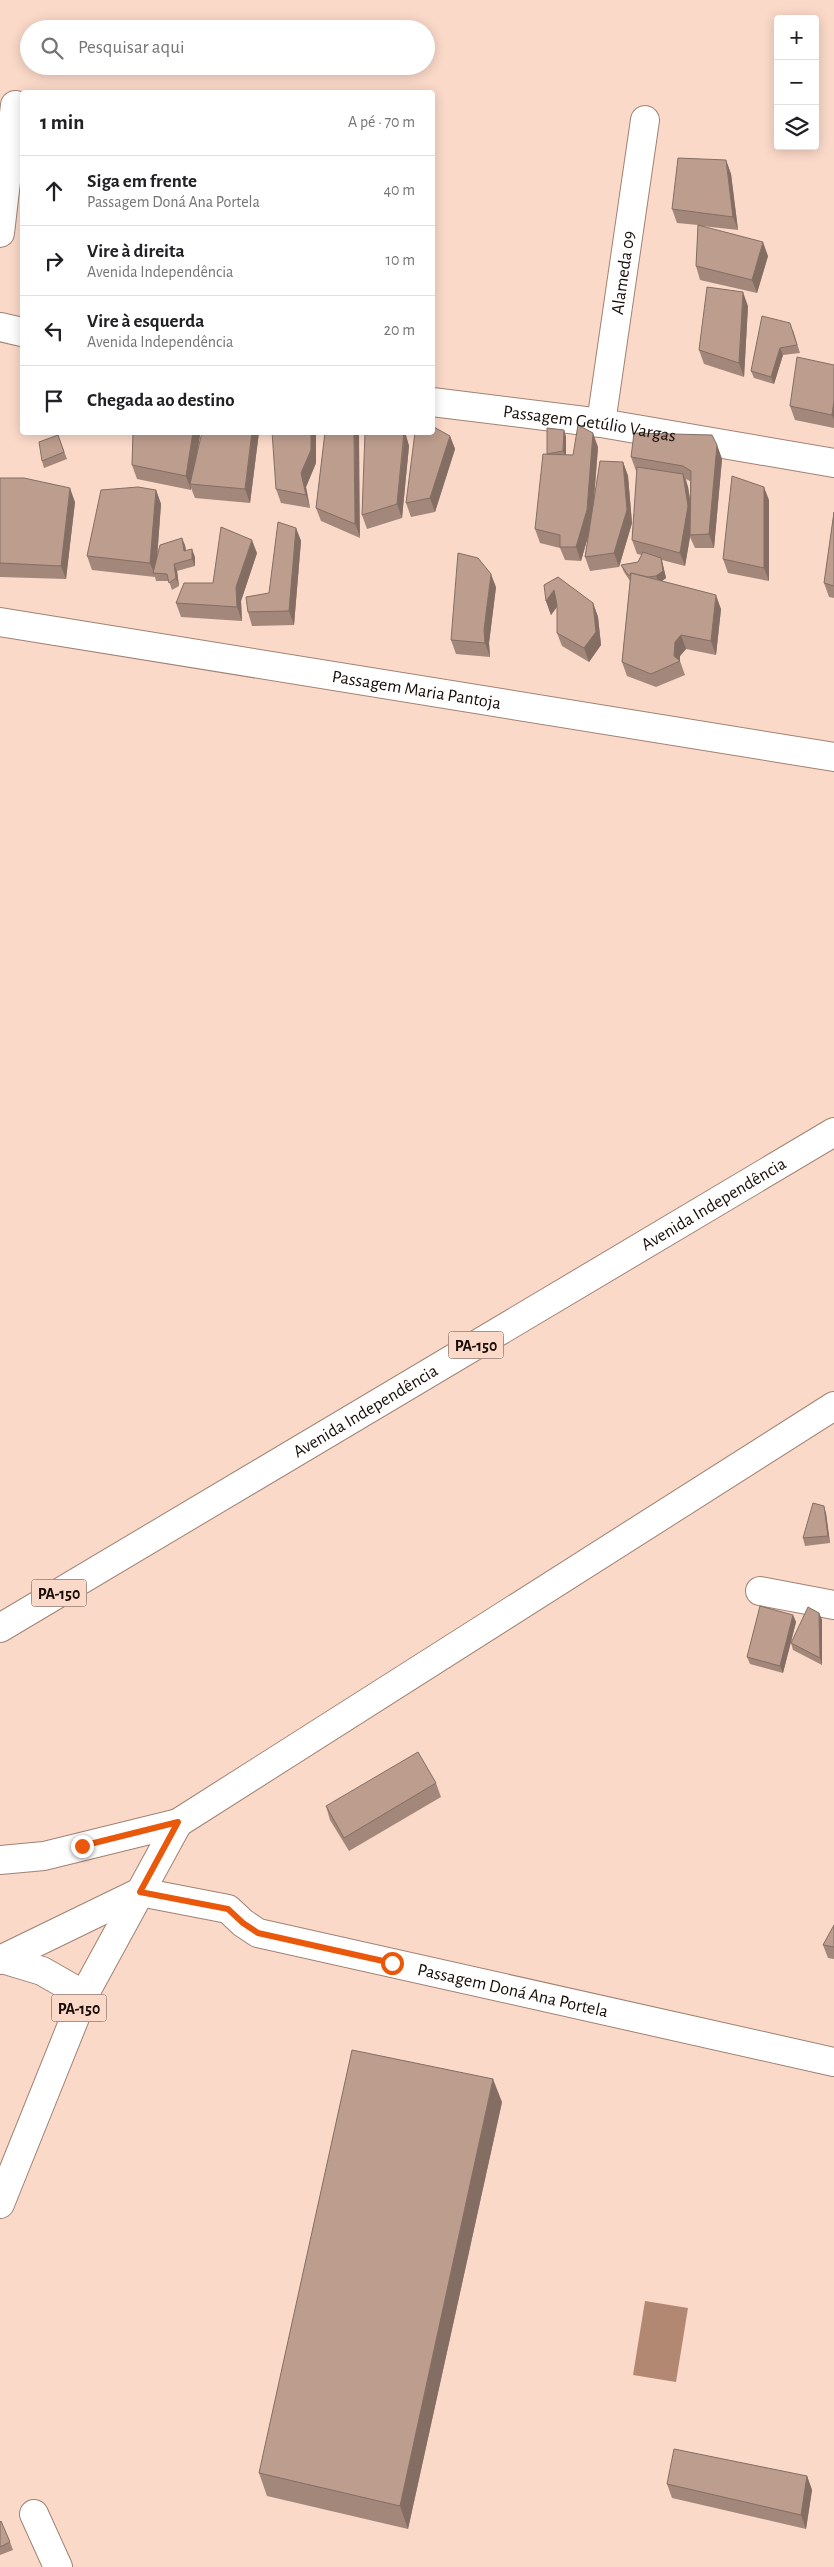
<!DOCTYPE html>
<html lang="pt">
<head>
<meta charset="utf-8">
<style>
	:root { --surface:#fff; --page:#f2f2f2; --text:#202124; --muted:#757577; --line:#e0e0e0 }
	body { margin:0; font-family:"Alegreya Sans",sans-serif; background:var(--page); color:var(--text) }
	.controls { position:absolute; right:15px; top:15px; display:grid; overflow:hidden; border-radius:5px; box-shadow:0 2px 12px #0003 }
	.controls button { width:45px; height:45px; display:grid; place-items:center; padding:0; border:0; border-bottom:1px solid var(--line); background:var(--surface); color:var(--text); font:25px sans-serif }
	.stop { position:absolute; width:15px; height:15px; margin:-11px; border:4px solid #ea580c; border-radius:50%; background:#fff }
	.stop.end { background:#ea580c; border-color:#fff; box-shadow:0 1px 5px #0008 }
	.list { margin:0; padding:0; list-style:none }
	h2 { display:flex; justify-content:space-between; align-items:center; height:65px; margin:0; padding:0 20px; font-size:21px }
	h2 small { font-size:16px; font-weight:400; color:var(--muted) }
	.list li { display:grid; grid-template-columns:32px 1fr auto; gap:15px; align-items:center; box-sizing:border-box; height:70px; padding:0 20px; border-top:1px solid var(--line) }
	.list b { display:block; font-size:19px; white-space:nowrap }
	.list p { margin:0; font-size:16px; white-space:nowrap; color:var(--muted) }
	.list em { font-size:16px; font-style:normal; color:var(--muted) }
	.icon { flex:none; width:28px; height:28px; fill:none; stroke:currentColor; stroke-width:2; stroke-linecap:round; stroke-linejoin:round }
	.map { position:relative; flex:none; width:834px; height:2567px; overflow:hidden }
	.search { position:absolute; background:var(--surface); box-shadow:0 2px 12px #0003; left:20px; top:20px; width:415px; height:55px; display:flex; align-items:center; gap:12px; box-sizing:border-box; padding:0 18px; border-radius:28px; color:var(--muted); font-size:19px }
	.panel { position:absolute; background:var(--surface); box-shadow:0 2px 12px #0003; left:20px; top:90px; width:415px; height:345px; border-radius:5px }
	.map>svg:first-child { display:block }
	.water { fill:#b38873 }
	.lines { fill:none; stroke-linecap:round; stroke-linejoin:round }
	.minor-casing { stroke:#a08273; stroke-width:30 }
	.major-casing { stroke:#a08273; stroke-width:30 }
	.minor { stroke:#fff; stroke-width:28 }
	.major { stroke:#fff; stroke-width:28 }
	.wall { fill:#a2877a; fill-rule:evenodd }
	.shaded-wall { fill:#846e63 }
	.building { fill:#bc9d8e; stroke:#846e63 }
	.route { stroke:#ea580c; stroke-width:6 }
	.labels { text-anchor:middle; stroke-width:4.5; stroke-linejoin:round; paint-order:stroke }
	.shield { fill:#fbd9c9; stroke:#5c4a42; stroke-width:1 }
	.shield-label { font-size:16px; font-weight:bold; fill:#180d08 }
	.street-label { font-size:18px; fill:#180d08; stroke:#fbd9c9 }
</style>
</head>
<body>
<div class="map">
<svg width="834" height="2567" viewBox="0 0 834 2567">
	<rect width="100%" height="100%" fill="#fbd9c9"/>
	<path class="water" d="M645,2301L688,2308L676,2382L633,2375Z"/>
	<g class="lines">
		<defs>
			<g id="minor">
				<path d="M0,233L15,105"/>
				<path d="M0,327L22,332"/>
				<path id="s1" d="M432,402L601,423L834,463"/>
				<path id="s2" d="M601,423L645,120"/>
				<path id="s3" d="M0,622L834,757"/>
				<path d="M760,1591L834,1605"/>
				<path d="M2,1959L42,1971L84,1995"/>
				<path id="s4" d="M0,1960L140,1892L228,1909L243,1923L258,1933L834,2062"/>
				<path d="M34,2514L58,2567"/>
			</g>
			<g id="major">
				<path id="s5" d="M0,1628L834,1132"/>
				<path d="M0,1860L44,1856L178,1823L834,1406"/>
				<path d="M0,2204L84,1995L178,1823"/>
			</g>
		</defs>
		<use href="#minor" class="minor-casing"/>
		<use href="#major" class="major-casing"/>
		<use href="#minor" class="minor"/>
		<use href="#major" class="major"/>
	</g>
	<g class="wall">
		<path d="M726,160L731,174L738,230L702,226L768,256L757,293L700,280L696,266L698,225L677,223L672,209Z"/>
		<path d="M748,306L744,377L704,364L699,350Z"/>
		<path d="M793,330L800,353L783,355L774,384L754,378L751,371Z"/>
		<path d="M834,365V428L795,420L790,406Z"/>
		<path d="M564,430L566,437V455H573L598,447L594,501L623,462L628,476L632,523L619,567L590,571L585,557L589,533L581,561L565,560L560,548L540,543L535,529L547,454Z"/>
		<path d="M133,432H199L200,436L197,451L259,432L250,503L195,498L191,488V490L137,479L132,465Z"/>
		<path d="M325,432L360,538L321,521L316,508Z"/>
		<path d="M405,432L409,446L402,518L367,529L362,515Z"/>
		<path d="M58,435L67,459L44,468L42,461Z"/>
		<path d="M450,436L455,449L435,512L411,517L406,503Z"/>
		<path d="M717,445L722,459L714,548H695L690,537L685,566L662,560L663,565L666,578L662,581L721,609L716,655L686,649L680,656V661L685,675L656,687L627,676L622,662L630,581L624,572L621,565L638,562L642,555L637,554L632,540L637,471H636L631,457ZM686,479L690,481V498L688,487Z"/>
		<path d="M316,463L306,487L310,508L281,503L276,489Z"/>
		<path d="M0,478L75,502L66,579L0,577Z"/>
		<path d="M156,490L161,504L157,558L185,545L186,551L195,557V566L177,571L179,586L172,590L169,581H156L155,577L92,570L87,556Z"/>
		<path d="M769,500V581L728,573L723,559Z"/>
		<path d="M834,512V598L829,597L824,583Z"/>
		<path d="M296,528L301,541L294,625L252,626L248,612L269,593Z"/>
		<path d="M257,553L241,601L242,621L181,617L176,603L213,583Z"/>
		<path d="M496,587L489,643L490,657L456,654L451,640Z"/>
		<path d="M546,601L593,603L598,617L601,645L589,662L562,646L557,633V607L551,615Z"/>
		<path d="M826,1513L830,1543L805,1546L803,1538Z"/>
		<path d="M819,1613L822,1620V1665L793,1650L791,1643Z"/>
		<path d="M793,1615L796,1622L783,1673L750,1664L747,1657Z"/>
		<path d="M436,1783L441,1797L349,1851L330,1820L326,1806Z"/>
		<path d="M834,1925V1959L828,1958L823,1945Z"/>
		<path d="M502,2102L408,2529L267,2496L259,2473Z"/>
		<path d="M807,2476L812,2490L806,2529L672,2498L667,2484Z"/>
		<path d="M0,2522L10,2542L13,2550L0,2555Z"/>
	</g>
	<g class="shaded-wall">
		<path d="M726,160L731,174L738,230L733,217Z"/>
		<path d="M763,242L768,256L757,293L752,280Z"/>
		<path d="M743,292L748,306L744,377L739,363Z"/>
		<path d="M780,348L783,355L774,384L771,377Z"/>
		<path d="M834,401V420L832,415Z"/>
		<path d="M564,430L566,437V458L563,451Z"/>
		<path d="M193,432H199L200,436L192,484H190L191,488V490L186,476Z"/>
		<path d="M252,432H259L250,503L245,489Z"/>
		<path d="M311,432H316V463L306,487L310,508L306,495L301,473Z"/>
		<path d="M354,432H359L360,538L355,524Z"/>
		<path d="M405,432L409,446L402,518L397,504Z"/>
		<path d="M593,433L598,447L592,523L581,561L576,547Z"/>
		<path d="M450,436L455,449L435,512L430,498Z"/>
		<path d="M717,445L722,459L714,548L709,534Z"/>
		<path d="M623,462L628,476L632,523L619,567L614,553Z"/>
		<path d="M683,474L688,487L693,520L690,535V537L685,566L680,553Z"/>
		<path d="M764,487L769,500V581L764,568Z"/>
		<path d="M70,488L75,502L66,579L61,566Z"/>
		<path d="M156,490L161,504L156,573H154L150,563Z"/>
		<path d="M296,528L301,541L294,625L289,611Z"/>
		<path d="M182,538L185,545L187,558L184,551Z"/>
		<path d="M252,540L257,553L241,601L242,621L237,607L236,587Z"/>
		<path d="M192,549L195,557V566L192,559Z"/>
		<path d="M661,558L663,565L666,578L659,583L656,576Z"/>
		<path d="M174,564L177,571L179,586L176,578Z"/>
		<path d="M491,574L496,587L489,643L490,657L485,643L484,630Z"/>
		<path d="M554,590L559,604L551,615L546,601Z"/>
		<path d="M716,595L721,609L716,655L711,641Z"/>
		<path d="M593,603L598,617L601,645L589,662L584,648Z"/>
		<path d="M681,635L686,649L680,656V661L674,656L675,642Z"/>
		<path d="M824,1506L826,1513L830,1543L828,1536Z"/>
		<path d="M819,1613L822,1620V1665L820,1658Z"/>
		<path d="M793,1615L796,1622L783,1673L780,1666Z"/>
		<path d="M493,2079L502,2102L408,2529L400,2506Z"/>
		<path d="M807,2476L812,2490L806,2529L801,2515Z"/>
	</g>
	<g class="building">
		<path d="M678,158L726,160L733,217L672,209Z"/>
		<path d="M698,225L763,242L752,280L696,266Z"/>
		<path d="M707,287L743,292L739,363L699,350Z"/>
		<path d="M762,316L790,323L797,345L780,348L771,377L751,371Z"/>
		<path d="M797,357L834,365V401L832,415L790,406Z"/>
		<path d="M578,425L593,433L587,510L576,547H560V535L535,529L543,454L573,455Z"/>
		<path d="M432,426L450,436L430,498L406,503L415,432H432Z"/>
		<path d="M547,428L564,430L563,451L547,454Z"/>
		<path d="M133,432H193L186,476L132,465Z"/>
		<path d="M202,432H252L245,489L190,484Z"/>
		<path d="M272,432H311V450L301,473L306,495L276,489Z"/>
		<path d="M325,432H354L355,524L316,508Z"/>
		<path d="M365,432H404L397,504L362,515Z"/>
		<path d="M634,433L712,435L717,445L709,534L690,535L691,471L683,466L631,457Z"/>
		<path d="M58,435L64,452L42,461L39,442Z"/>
		<path d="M600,461L623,462L627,510L614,553L585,557Z"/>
		<path d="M637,467L683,474L688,506L680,553L632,540Z"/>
		<path d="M732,476L764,487V568L723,559Z"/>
		<path d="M0,478H24L70,488L61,566L0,563Z"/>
		<path d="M138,487L156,490L150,563L87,556L101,490Z"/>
		<path d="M834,512V586L824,583Z"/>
		<path d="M278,522L296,528L289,611L248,612L246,597L269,593Z"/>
		<path d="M221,527L252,540L236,587L237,607L176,603L184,583H213Z"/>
		<path d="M182,538L184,551L192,549V559L174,564L176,578L169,583L167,574L153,573L160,545Z"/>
		<path d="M643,552L661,558L663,571L656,576L648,577L631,573L630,575H628L621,565L638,562Z"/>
		<path d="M458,553L478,558L491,574L484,630L485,643L451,640Z"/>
		<path d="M631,573L716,595L711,641L681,635L675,642L674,656L680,661L651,674L622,662Z"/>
		<path d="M558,577L593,603L596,632L584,648L557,633V605L554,590L546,601L544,585Z"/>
		<path d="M813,1503L824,1506L828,1536L803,1538Z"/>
		<path d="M760,1606L793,1615L780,1666L747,1657Z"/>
		<path d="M808,1607L819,1613L820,1658L791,1643Z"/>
		<path d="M418,1752L436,1783L344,1838L326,1806Z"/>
		<path d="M834,1925V1947L823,1945Z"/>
		<path d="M352,2050L493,2079L400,2506L259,2473Z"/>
		<path d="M674,2449L807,2476L801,2515L667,2484Z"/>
		<path d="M1,2521L10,2542L0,2547V2522Z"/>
	</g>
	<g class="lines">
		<path class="route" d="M82,1846L178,1822L140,1892L228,1909L243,1923L258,1933L392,1963"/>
	</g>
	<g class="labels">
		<g class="shield">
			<rect x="448.5" y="1331.5" width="55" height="27" rx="4"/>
			<rect x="31.5" y="1579.5" width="55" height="27" rx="4"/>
			<rect x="51.5" y="1994.5" width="55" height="27" rx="4"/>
		</g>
		<g class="shield-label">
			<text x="476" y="1351">PA-150</text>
			<text x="59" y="1599">PA-150</text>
			<text x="79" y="2014">PA-150</text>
		</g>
		<g class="street-label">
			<text dy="6" stroke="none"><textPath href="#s2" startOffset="152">Alameda 09</textPath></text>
			<text dy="6" stroke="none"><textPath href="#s1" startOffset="159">Passagem Getúlio Vargas</textPath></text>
			<text dy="6" stroke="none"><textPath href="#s3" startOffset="422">Passagem Maria Pantoja</textPath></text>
			<text dy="6" stroke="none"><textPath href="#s5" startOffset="830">Avenida Independência</textPath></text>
			<text dy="6" stroke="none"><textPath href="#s5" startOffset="425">Avenida Independência</textPath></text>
			<text dy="6" stroke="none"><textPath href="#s4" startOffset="545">Passagem Doná Ana Portela</textPath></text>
		</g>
	</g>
</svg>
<div class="controls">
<button>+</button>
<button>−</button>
<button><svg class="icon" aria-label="layers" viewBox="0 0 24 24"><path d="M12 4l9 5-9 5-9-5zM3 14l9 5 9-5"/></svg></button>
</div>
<div class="stop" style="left:392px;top:1963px"></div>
<div class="stop end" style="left:82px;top:1846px"></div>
<div class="search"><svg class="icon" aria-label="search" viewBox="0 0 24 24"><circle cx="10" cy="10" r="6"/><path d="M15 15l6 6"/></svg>Pesquisar aqui</div>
<section class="panel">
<h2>1 min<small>A pé · 70 m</small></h2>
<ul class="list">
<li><svg class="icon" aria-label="ahead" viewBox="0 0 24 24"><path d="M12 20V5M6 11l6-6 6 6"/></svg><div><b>Siga em frente</b><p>Passagem Doná Ana Portela</p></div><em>40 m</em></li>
<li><svg class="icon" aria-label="right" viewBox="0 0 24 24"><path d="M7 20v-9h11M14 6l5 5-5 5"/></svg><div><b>Vire à direita</b><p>Avenida Independência</p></div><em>10 m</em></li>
<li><svg class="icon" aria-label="left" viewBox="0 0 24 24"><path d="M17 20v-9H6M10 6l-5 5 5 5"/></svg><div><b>Vire à esquerda</b><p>Avenida Independência</p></div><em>20 m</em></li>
<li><svg class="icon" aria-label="arrive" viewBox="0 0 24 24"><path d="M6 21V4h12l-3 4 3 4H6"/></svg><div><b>Chegada ao destino</b></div></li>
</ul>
</section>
</div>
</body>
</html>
